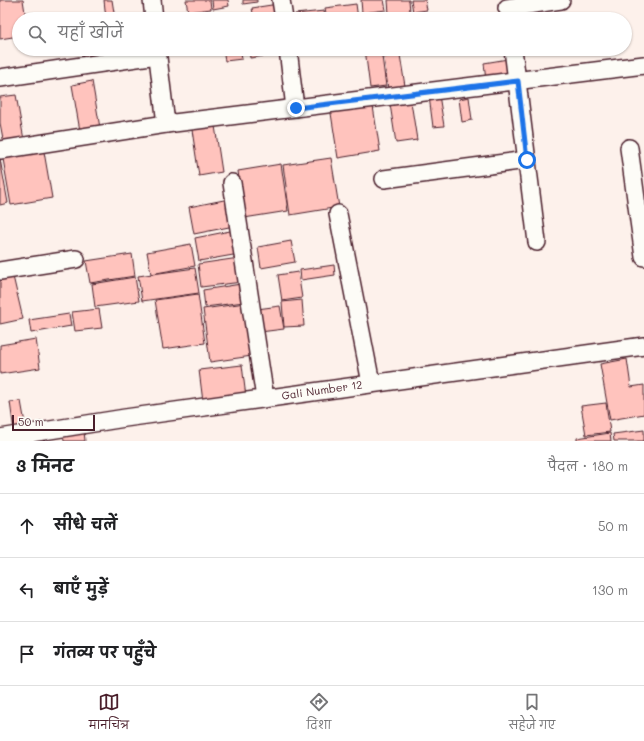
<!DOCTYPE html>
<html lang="hi">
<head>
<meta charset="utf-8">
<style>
	:root { --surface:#fff; --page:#f6f6f6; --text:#202124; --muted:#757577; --line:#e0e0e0; --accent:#4a1f2b }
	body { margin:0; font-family:Mali,"Playpen Sans Deva",sans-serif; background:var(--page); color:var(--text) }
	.scale { position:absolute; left:12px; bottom:10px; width:83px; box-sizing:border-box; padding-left:4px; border:2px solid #4a1f2b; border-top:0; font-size:11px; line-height:14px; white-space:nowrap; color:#4a1f2b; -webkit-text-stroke:3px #fdfcf7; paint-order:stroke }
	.stop { position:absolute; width:12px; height:12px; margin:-9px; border:3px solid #1a73e8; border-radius:50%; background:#fff }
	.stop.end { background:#1a73e8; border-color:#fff; box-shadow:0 1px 4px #0008 }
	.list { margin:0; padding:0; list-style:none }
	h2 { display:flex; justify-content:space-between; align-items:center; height:52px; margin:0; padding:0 16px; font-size:17px }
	h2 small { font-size:13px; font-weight:400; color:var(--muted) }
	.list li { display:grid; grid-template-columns:26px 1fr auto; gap:12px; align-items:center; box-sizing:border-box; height:64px; padding:0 16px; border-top:1px solid var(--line) }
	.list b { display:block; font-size:15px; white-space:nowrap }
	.list em { font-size:13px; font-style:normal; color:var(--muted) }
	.icon { flex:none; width:22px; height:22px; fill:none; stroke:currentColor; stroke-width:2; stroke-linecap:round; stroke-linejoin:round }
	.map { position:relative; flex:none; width:644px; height:441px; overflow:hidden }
	.search { position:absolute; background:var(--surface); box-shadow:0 1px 3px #0004; left:12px; right:12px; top:12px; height:44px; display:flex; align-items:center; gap:10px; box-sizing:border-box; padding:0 14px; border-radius:22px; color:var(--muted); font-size:15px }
	.sheet { height:244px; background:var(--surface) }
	nav { display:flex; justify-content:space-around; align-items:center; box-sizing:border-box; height:56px; border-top:1px solid var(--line); background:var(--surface); font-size:11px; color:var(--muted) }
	nav a { display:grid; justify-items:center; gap:2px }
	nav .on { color:var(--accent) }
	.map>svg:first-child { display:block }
	.building { fill:#ffc3bd; stroke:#4a1f2b }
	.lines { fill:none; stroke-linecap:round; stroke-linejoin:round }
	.minor-casing { stroke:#4a1f2b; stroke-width:20 }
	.minor { stroke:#fdfcf7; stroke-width:17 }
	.route { stroke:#1a73e8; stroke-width:5 }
	.labels { text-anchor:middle; stroke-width:3; stroke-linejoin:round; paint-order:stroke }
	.street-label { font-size:11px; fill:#4a1f2b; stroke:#fdfcf7 }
</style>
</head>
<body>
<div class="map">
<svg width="644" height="441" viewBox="0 0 644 441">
	<rect width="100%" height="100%" fill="#fdf1eb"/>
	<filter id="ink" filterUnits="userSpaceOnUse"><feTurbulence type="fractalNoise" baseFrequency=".025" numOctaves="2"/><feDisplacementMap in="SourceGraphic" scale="8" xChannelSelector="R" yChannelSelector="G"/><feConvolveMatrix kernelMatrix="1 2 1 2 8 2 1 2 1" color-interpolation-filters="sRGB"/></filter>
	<g filter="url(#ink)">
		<g class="building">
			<path d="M0,0H23L26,19H19V36L0,39Z"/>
			<path d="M104,0H112L115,19H106Z"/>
			<path d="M186,0H210L211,9L188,12Z"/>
			<path d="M212,0H228L229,6L213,9Z"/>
			<path d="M243,0H257V2L243,4Z"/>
			<path d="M361,0H384L386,10L362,13Z"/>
			<path d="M388,0H409L410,11L389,14Z"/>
			<path d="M411,0H425L427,10L413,12Z"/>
			<path d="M278,4L280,15L254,19L252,8Z"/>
			<path d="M356,4L358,19H327L325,8Z"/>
			<path d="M324,11L325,19H295V14Z"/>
			<path d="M82,49H104L105,53L83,56Z"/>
			<path d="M118,49H133L118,51Z"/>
			<path d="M223,49H240L242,59L225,61Z"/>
			<path d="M249,49H263L264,56L250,58Z"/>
			<path d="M365,49H381L386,86L370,88Z"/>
			<path d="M400,55L405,86L388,89L384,57Z"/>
			<path d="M508,59L511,77L486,81L484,63Z"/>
			<path d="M92,81L100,128L80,131L72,85Z"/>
			<path d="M16,95L24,140L4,144L0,123V97Z"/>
			<path d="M439,95L444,126L433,127L429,96Z"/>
			<path d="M469,97L472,120L462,122L459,99Z"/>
			<path d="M372,100L380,151L338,158L330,107Z"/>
			<path d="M411,102L417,140L396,143L390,104Z"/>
			<path d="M215,126L222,172L199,176L192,130Z"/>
			<path d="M43,146L52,198L11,205L2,153Z"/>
			<path d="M331,158L339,207L290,215L283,165Z"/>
			<path d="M0,159L8,203L0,205Z"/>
			<path d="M281,164L288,211L244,218L238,171Z"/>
			<path d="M229,199L234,226L194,234L189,207Z"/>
			<path d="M235,230L239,254L199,261L195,238Z"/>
			<path d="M291,241L295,262L261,268L258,247Z"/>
			<path d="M191,244L195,266L151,274L147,252Z"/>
			<path d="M132,254L135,276L90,283L86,261Z"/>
			<path d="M239,258L242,282L201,287L198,264Z"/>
			<path d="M334,265L335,275L301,280L300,270Z"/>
			<path d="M195,268L199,293L142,301L138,276Z"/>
			<path d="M12,272L23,319L0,324V275Z"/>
			<path d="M298,272L302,298L282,301L278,275Z"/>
			<path d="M135,277L139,301L95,307L92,284Z"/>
			<path d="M241,284L244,302L205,307L203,290Z"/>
			<path d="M198,294L205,343L163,349L155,300Z"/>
			<path d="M302,300L304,326L284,327L282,302Z"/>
			<path d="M245,303L252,356L210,362L203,309Z"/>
			<path d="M280,306L284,329L260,332L257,309Z"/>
			<path d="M99,309L102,328L75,331L72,312Z"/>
			<path d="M69,314L71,326L31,333L29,320Z"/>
			<path d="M36,339L40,368L0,374V345Z"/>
			<path d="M627,359L631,387L644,385V414L610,420L600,364Z"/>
			<path d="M242,365L246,397L203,402L199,370Z"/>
			<path d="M21,401L26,429L14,431L10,402Z"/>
			<path d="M606,403L610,432L586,435L581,406Z"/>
			<path d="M644,430V441H614L613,434Z"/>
			<path d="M84,431L85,441H64L63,434Z"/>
			<path d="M610,433L611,441H577V438Z"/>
		</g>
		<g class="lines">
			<defs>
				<g id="minor">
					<path d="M152,0L154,19"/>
					<path d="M281,0L284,19"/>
					<path d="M507,8L561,0"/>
					<path d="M157,49L166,124"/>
					<path d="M288,49L295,108"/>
					<path d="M513,49L537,242"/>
					<path d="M0,78L157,55"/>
					<path d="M629,148L644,257"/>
					<path d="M0,150L166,124L644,65"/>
					<path d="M384,179L527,160"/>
					<path d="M232,183L265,398"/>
					<path d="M338,214L371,383"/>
					<path d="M0,271L76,259"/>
					<path d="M0,438L125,418L644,346"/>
				</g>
			</defs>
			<use href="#minor" class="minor-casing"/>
			<use href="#minor" class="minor"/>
		</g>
	</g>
	<g class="lines" filter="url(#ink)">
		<path class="route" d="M296,108L518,81L527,160"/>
	</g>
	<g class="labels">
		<g class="street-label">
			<text transform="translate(322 390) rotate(-8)" y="4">Gali Number 12</text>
		</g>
	</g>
</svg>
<div class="scale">50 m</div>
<div class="stop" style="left:527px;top:160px"></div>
<div class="stop end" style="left:296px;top:108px"></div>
<div class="search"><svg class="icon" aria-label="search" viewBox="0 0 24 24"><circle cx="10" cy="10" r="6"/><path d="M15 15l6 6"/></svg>यहाँ खोजें</div>
</div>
<section class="sheet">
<h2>3 मिनट<small>पैदल · 180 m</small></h2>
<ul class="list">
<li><svg class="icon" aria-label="ahead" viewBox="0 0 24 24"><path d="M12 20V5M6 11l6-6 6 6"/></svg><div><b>सीधे चलें</b></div><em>50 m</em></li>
<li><svg class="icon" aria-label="left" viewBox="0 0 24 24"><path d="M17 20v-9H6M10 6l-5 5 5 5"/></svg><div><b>बाएँ मुड़ें</b></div><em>130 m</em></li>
<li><svg class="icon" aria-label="arrive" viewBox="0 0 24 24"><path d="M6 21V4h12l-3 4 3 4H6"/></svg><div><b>गंतव्य पर पहुँचे</b></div></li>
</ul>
</section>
<nav>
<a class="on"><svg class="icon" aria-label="map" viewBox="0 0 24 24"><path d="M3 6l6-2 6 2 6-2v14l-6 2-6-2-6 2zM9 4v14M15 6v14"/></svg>मानचित्र</a>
<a><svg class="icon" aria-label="directions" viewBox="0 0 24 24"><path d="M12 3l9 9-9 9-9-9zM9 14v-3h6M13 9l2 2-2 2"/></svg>दिशा</a>
<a><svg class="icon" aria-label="saved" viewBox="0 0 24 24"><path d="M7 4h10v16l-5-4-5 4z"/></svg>सहेजे गए</a>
</nav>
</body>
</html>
